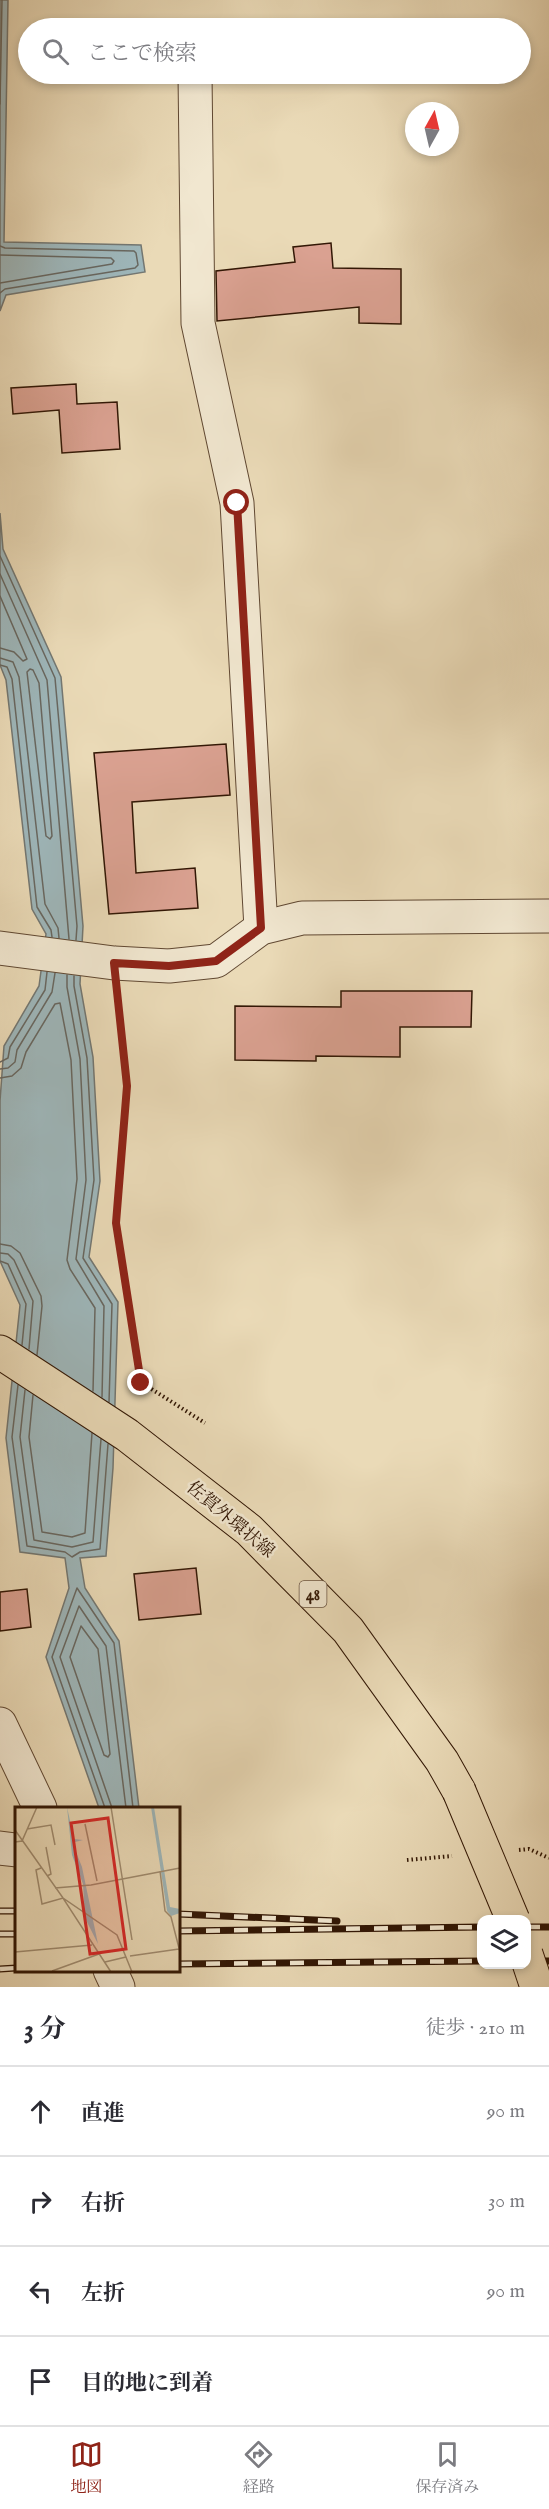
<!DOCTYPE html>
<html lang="ja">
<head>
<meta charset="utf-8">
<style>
	:root { --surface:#fff; --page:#f7f7f7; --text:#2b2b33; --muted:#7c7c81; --line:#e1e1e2; --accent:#8f2418 }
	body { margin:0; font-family:"IM FELL English","Noto Serif JP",serif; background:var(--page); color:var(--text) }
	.controls { position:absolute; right:18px; bottom:18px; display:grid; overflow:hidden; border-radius:12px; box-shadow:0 3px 9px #0003 }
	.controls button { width:54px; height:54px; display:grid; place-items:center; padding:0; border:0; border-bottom:2px solid var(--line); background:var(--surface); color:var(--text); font:30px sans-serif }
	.compass { position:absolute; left:405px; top:102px; width:54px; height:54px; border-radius:50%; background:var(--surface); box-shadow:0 3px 9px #0003; rotate:8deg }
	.stop { position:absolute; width:18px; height:18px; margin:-14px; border:4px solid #8f2418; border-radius:50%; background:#fff }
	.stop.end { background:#8f2418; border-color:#fff; box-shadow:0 2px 6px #0008 }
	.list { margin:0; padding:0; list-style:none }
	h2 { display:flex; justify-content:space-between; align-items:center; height:78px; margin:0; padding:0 24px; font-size:26px }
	h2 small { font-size:20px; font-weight:400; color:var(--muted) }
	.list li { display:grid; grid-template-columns:39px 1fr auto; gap:18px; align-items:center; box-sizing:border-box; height:90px; padding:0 24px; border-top:2px solid var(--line) }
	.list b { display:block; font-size:22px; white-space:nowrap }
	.list em { font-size:20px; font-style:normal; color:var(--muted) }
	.icon { flex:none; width:33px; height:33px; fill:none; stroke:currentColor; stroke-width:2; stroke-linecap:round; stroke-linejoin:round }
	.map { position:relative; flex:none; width:549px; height:1987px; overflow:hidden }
	.search { position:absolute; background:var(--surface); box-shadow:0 3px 9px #0003; left:18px; right:18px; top:18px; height:66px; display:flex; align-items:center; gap:15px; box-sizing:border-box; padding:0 21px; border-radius:33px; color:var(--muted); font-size:22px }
	.sheet { height:438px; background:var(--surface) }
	nav { display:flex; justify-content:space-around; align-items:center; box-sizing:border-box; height:84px; border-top:2px solid var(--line); background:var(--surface); font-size:16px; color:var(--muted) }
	nav a { display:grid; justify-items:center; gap:3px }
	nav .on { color:var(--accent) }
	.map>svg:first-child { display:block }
	.water { fill:#9eb7bb; stroke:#737772; stroke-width:1.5 }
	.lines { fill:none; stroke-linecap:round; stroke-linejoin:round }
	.shore { stroke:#686760; stroke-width:1.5 }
	.building { fill:#daa191; stroke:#321705; stroke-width:1.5 }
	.minor-casing { stroke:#604832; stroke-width:35 }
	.primary-casing { stroke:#321705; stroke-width:35 }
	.path { stroke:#321705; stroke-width:4; stroke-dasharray:1.5 3; stroke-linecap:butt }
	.minor { stroke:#f1e7d0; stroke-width:33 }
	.primary { stroke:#eadab7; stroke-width:33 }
	.rail-casing { stroke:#321705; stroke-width:7 }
	.rail { stroke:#f1e7d0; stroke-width:4.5; stroke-dasharray:14; stroke-linecap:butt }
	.primary-bridge-casing { stroke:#321705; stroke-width:35; stroke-linecap:butt }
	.primary-bridge { stroke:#eadab7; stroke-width:33 }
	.route { stroke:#8f2418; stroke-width:8 }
	.labels { text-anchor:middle; stroke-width:5; stroke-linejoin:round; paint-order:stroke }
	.shield { fill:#f1e7d0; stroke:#6b5542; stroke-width:1.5 }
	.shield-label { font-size:16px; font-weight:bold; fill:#321705 }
	.street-label { font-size:18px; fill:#321705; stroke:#f1e7d0 }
	.inset-road { fill:none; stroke:#a08c70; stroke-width:1.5 }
	.view { fill:#d62828; fill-opacity:0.15; stroke:#d62828; stroke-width:3 }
	.inset-edge { fill:none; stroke:#321705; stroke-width:3 }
</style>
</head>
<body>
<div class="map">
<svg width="549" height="1987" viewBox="0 0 549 1987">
	<rect width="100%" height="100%" fill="#eadab7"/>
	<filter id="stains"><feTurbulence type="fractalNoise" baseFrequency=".00333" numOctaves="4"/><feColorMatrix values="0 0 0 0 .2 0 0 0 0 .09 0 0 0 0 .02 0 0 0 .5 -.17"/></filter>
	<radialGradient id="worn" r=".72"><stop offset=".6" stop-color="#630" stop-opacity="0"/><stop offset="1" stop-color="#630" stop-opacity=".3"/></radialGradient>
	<g class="water">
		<path d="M0,0H8L4,242L141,245L145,272L6,295L0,311Z"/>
		<path d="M0,513L3,549L61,677L83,926L80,984L93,1057L100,1181L89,1257L118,1302L113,1468L106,1556L80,1558L85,1588L119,1641L139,1808H99L46,1657L69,1588L65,1558L20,1552L6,1438L20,1305L0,1261V1101L4,1046L39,986L46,934L32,909L6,680L0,665Z"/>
	</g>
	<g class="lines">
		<g class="shore">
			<path d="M0,104L2,0"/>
			<path d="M0,246L5,248L134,251L136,253L138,265L135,268L5,289L0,293"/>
			<path d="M0,255L111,258L114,261L112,264L0,283"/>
			<path d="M0,556L55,678L77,926L76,940"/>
			<path d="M0,574L47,680L69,939"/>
			<path d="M0,596L27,659L23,661L14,652L0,648"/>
			<path d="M0,658L13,662L19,677L45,904L58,928L59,938"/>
			<path d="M0,665L7,667L12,679L37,907L51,930L52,937"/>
			<path d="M30,669L33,670L39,683L52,836L50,839L46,836L27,672Z"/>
			<path d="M67,975V987L80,1059L86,1180L76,1259L104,1306L102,1397"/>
			<path d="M74,976V986L87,1058L94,1180L83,1258L112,1304L109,1402"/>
			<path d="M0,1062L8,1058L10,1047L45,990L47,972"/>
			<path d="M0,1069L8,1068L15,1062L17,1050L52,992L55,973"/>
			<path d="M0,1078L12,1076L21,1068L26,1052L55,1004L60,1003L71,1060L77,1179L67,1260L70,1269L95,1308L93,1391"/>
			<path d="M0,1244L11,1246L20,1253L41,1296L42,1306L37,1355"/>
			<path d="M0,1253L8,1254L14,1260L33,1301L29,1349"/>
			<path d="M0,1261L8,1264L26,1304L22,1345"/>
			<path d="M18,1385L12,1437L27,1546L65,1552L72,1557L80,1552L100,1549L108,1444"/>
			<path d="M25,1390L20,1437L34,1540L72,1547L93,1542L101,1439"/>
			<path d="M33,1395L29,1437L42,1532L72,1537L85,1533L92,1433"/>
			<path d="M81,1626L98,1649L110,1754L108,1757L104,1755L70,1657Z"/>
			<path d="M105,1808L52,1657L77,1588L114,1643L133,1808"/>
			<path d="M112,1808L60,1657L79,1606L106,1646L126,1808"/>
		</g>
	</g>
	<g class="building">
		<path d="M331,243L333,268L401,269V324L359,323V307L217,321L216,271L295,262L293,247Z"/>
		<path d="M76,384L77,404L117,402L120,449L62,453L59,410L13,414L11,388Z"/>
		<path d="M226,744L230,795L132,802L136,873L195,868L198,908L109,914L94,753Z"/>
		<path d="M341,991H472L471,1027H400V1057L316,1056V1061L235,1060V1006L341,1007Z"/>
		<path d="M196,1568L201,1614L139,1620L134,1574Z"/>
		<path d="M27,1589L31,1627L0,1631V1592Z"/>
	</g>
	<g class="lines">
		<defs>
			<g id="minor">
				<path d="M195,74L198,323L237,503L261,928"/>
				<path d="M0,948L114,963L169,966L216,961L261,928L302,918L549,916"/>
				<path d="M0,1724L40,1808"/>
				<path d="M0,1848L16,1850"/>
				<path d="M110,1970L118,1987"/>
			</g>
			<path id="primary" d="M0,1352L127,1435L249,1530L348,1630L442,1761L459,1791"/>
		</defs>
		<use href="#minor" class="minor-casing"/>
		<use href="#primary" class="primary-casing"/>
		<g class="path">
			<path d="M118,997L127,1086L115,1223L142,1383L205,1423"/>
			<path d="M519,1850L529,1849L549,1858"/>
			<path d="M407,1860L452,1856"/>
		</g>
		<use href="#minor" class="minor"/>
		<use href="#primary" class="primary"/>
		<defs>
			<g id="rail">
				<path d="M0,1911H16"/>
				<path d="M178,1914L337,1921"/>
				<path d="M526,1927H549"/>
				<path d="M178,1931L482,1927"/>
				<path d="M0,1934H16"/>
				<path d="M526,1961H549"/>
				<path d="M178,1964L482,1961"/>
				<path d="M0,1969L16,1968"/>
			</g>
		</defs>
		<use href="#rail" class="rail-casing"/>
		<use href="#rail" class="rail"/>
		<defs>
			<g id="primary-bridge">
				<path d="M459,1791L513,1920"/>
				<path d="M526,1954L537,1987"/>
			</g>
		</defs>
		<use href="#primary-bridge" class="primary-bridge-casing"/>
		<use href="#primary-bridge" class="primary-bridge"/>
	</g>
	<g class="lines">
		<path class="route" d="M141,1383L116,1223L127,1086L114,963L169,966L216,961L261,928L237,503"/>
	</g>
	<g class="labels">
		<rect class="shield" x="299.5" y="1581" width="27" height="26" rx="4.5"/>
		<g class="shield-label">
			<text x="313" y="1600">48</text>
		</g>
		<g class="street-label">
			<text transform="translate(231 1519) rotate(40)" y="6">佐賀外環状線</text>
		</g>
	</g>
	<g transform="translate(15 1807)">
		<rect width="165" height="165" fill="#eadab7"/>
		<path d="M52,0L59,32L68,33L60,35L59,40L67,60L83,137L70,111L68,77L57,48ZM136,0H139L155,100L165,102V106L156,109L152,104Z" fill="#9eb7bb"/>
		<path class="inset-road" d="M96,0L117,133M70,17L82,74M12,22L36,18L40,38M0,23L48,91L102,128L117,165M0,35L7,34L22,0M31,40L36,67L32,69M26,61L21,63L27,97L48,91L96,165M145,64L150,104L156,110L165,145M40,81L76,78L165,61M0,145L77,138M115,149L164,142M90,155L111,150M37,164L84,147"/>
		<path class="view" d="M93,11L111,142L75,147L56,16Z"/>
		<rect width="165" height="165" class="inset-edge"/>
	</g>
	<rect width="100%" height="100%" filter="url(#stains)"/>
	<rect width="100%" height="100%" fill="url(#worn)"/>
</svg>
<div class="controls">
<button><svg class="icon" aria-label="layers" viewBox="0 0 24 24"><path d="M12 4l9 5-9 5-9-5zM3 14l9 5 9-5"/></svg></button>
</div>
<svg class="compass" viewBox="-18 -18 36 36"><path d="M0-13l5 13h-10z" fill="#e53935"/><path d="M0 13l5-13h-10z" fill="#7c7c81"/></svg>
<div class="stop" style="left:237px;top:503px"></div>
<div class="stop end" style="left:141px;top:1383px"></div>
<div class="search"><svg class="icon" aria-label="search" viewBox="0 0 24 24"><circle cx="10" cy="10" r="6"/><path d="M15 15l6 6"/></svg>ここで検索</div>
</div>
<section class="sheet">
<h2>3 分<small>徒歩 · 210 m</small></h2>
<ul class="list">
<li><svg class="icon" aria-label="ahead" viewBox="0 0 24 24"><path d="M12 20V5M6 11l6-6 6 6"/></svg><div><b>直進</b></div><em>90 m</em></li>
<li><svg class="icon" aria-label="right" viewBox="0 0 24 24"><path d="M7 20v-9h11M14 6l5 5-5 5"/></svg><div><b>右折</b></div><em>30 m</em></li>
<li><svg class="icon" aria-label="left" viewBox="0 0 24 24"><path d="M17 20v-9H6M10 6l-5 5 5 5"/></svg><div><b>左折</b></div><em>90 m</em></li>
<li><svg class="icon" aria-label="arrive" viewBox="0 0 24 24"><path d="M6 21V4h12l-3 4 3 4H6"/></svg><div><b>目的地に到着</b></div></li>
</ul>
</section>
<nav>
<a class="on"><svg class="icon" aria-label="map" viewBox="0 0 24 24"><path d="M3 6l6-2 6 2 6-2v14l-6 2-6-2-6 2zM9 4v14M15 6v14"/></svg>地図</a>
<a><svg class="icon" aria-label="directions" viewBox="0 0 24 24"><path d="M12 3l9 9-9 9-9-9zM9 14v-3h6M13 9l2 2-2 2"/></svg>経路</a>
<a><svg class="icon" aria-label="saved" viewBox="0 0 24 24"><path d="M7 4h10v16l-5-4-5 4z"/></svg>保存済み</a>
</nav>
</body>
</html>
